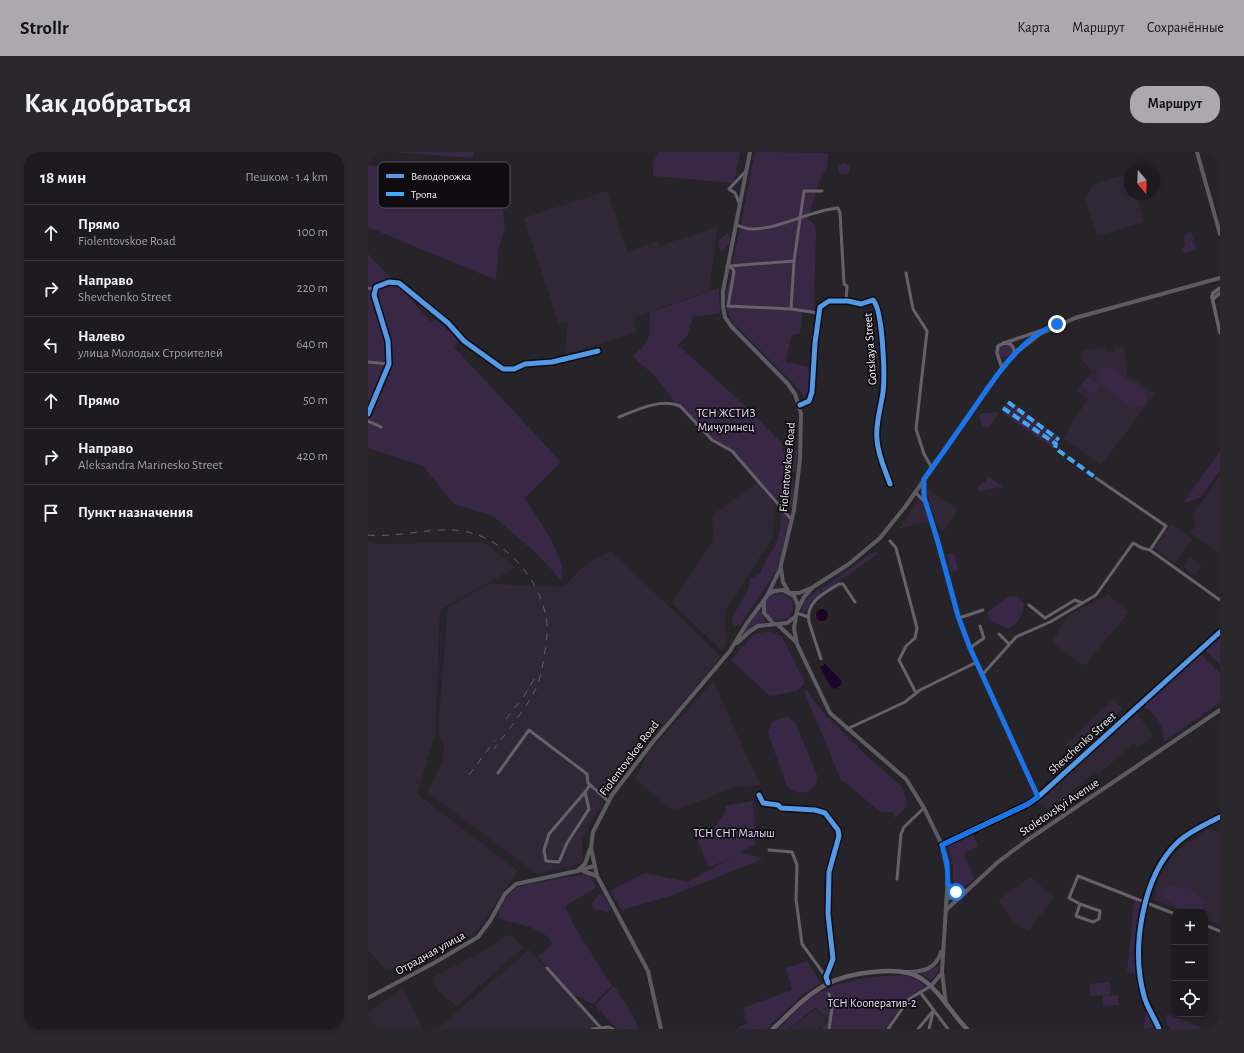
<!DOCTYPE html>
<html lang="ru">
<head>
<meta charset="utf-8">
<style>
	:root { --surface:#1d1b1f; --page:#2a282c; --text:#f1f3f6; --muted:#a0a1a4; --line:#3b393d; --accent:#aca8af }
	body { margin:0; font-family:"Alegreya Sans",sans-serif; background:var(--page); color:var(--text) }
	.controls { position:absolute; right:12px; bottom:12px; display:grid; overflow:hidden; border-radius:8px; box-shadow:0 2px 6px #0003 }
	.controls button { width:36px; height:36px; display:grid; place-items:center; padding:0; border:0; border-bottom:1px solid var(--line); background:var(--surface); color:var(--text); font:20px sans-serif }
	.compass { position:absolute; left:756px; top:12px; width:36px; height:36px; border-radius:50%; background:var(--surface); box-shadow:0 2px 6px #0003; rotate:161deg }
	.stop { position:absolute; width:12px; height:12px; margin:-9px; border:3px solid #1a73e8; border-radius:50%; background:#fff }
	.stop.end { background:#1a73e8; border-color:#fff; box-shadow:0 1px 4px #0008 }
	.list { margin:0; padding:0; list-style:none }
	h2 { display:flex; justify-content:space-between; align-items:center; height:52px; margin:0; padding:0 16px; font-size:17px }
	h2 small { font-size:13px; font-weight:400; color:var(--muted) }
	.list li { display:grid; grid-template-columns:26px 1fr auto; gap:12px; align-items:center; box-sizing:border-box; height:56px; padding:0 16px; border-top:1px solid var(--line) }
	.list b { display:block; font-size:15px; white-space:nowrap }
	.list p { margin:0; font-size:13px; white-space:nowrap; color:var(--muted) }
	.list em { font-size:13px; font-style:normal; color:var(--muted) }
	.icon { flex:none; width:22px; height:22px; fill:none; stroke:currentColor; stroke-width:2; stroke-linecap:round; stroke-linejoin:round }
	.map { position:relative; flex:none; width:852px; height:877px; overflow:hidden; border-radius:16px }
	header { display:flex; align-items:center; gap:24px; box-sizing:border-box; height:56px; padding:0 20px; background:var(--accent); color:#111 }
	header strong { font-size:19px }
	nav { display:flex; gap:22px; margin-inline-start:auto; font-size:14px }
	.intro { display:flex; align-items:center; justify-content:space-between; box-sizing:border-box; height:96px; padding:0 24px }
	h1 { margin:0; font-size:28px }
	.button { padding:10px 18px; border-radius:16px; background:var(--accent); color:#111; font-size:14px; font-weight:700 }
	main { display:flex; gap:24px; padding:0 24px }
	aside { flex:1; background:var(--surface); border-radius:16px; box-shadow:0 2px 6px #0003 }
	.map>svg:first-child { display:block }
	.built { fill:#312737 }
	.green { fill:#392746 }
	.water { fill:#1b0427 }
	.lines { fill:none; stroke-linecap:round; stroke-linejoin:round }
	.minor { stroke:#656069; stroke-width:3 }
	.tertiary { stroke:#656069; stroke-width:3.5 }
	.secondary { stroke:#5e5a62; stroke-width:4 }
	.primary { stroke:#67606a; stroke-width:4.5 }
	.rail { stroke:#636066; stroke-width:1; stroke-dasharray:7 7; stroke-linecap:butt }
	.quiet { stroke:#3fa9f5; stroke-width:4; stroke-dasharray:8 4; stroke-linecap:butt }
	.cycleway-casing { stroke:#0f0c11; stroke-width:8 }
	.cycleway { stroke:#5399e6; stroke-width:5 }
	.route { stroke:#1a73e8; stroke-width:5 }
	.labels { text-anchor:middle; stroke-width:3.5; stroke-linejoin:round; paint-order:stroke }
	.street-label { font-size:12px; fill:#f4eff7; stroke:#0f0c11 }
	.park-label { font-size:12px; fill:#ecd8fb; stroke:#0f0c11 }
	.key { fill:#0f0c11; stroke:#545056; stroke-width:1 }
	.key-label { font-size:11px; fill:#f4eff7 }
</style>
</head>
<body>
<header>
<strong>Strollr</strong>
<nav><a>Карта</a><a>Маршрут</a><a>Сохранённые</a></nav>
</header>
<div class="intro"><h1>Как добраться</h1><a class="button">Маршрут</a></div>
<main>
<aside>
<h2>18 мин<small>Пешком · 1.4 km</small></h2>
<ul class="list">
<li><svg class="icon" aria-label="ahead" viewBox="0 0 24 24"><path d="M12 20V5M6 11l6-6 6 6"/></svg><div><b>Прямо</b><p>Fiolentovskoe Road</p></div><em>100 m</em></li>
<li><svg class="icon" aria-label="right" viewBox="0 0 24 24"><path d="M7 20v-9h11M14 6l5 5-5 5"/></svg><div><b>Направо</b><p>Shevchenko Street</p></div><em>220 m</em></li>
<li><svg class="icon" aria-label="left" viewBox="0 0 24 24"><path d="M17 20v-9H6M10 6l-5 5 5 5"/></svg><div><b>Налево</b><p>улица Молодых Строителей</p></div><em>640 m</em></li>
<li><svg class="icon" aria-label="ahead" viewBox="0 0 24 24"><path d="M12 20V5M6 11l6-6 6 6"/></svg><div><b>Прямо</b></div><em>50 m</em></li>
<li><svg class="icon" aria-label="right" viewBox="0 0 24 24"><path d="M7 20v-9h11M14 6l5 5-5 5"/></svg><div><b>Направо</b><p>Aleksandra Marinesko Street</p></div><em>420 m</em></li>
<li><svg class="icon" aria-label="arrive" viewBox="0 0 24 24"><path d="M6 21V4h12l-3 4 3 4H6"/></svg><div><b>Пункт назначения</b></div></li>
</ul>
</aside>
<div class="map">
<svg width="852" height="877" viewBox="0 0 852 877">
	<rect width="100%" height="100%" fill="#272429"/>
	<g class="built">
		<path d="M762,21V42H768L776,70L729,84L718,47L725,32Z"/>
		<path d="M239,39L259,100L289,89L291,94L349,75L341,139L265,166L268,180L197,203L200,170L191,172L156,66Z"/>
		<path d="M755,194L760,224L787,242L733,313L695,286L720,247L709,238L725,219L712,206L715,198L737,196L738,200L746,199L745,196Z"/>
		<path d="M852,324V402L822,381L828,372L825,362Z"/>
		<path d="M390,331L406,352L405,385L357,459V475L359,492L353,498L304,451L345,389L344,363Z"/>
		<path d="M560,337L590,358L575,380L571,377L558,340Z"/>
		<path d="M550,347H555L563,369L531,377Z"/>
		<path d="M803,372L824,387L807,411L786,396Z"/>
		<path d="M0,390L7,392L115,390L148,415L72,458L67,583L49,642L150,719L108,780L67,802L18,818L0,798Z"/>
		<path d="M243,399L353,505L266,608L224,667L214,688L215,711L169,722L59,640L75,609L76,593L70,580L80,455L120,432L196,435L210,420L222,410Z"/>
		<path d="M821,405L834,414L827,423L815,414Z"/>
		<path d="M740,443L761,460L716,514L684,490L701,463Z"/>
		<path d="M345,529L392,633L365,636L306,659L267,627L279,602Z"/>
		<path d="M745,547L755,557L707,601L697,593Z"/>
		<path d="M768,560L785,584L770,596L766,591L731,622L727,619L682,659L670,649Z"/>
		<path d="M841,676L852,680V773L837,767V760H818L786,748L791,726L801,709L814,695Z"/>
		<path d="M663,725L686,746L660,779L645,769L630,748Z"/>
		<path d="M141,782L156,795L88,854L69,838L65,825L110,802Z"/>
		<path d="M161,798L235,877H69Z"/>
		<path d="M35,836L55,877H0V861Z"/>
		<path d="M448,857L459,870L450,877H422Z"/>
	</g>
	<g class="green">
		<path d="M24,0H106L105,6Z"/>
		<path d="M290,0H372L366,31L285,24V11Z"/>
		<path d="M387,0L460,1L459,17L452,27L439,67L447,73L448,81L446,158H435L432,181L423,183L418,210L442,215V241L439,247L437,248L433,240L424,230L365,171L359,158L358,146Z"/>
		<circle cx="476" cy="17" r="6"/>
		<path d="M0,13L129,25L137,75L130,98L128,128L0,75Z"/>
		<path d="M823,79L828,98L814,101V97L818,94L816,88L817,83Z"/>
		<path d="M360,81L363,90L353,100L350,93L351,88Z"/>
		<path d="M0,102L35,138V139L63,170L66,167L92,187L86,195L193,310L157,346C166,361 202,410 193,427H192L168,401L125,364L86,352L55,314L0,296Z"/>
		<path d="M351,136L352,161L325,165L319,184L310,193L374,251L413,290L416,303V317C418,307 417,302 427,297L430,298L428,319L422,320L416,318L417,322L424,323L426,343L424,355L421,356L415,352L414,341L408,347L365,299L344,287L313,253L307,251C303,243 288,224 281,219C275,213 270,211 265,204C282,188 284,185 281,161Z"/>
		<circle cx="637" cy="199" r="7"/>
		<path d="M739,214L744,216L776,239C778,243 780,248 777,252C768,263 741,238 733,232L730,228L731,218Z"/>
		<path d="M719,225L732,234L726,243L713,234Z"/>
		<path d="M641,250L692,286L685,296L633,260Z"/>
		<path d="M628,260L630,262L620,276L614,274L611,262Z"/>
		<path d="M852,299V318L832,346L815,351Z"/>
		<path d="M620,324L635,335L610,339L609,335L618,329Z"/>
		<path d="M415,361L418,362L421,368L409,418L372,473L367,474L364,469V465L380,439L382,427L392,422L399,406L407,395L412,378L413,362Z"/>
		<path d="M507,399L510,402L455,440L453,437Z"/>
		<path d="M586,401L590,418L583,420L579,402Z"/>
		<path d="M450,437L454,442L442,451L439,459L435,461L433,459L438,447Z"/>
		<circle cx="411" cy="455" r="14"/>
		<path d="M649,444L656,451C654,463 651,473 639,477L621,467L620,460L640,445Z"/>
		<path d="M391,456L398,470L387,473L372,486Z"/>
		<path d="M402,479L414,485L437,531L429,539L402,544L363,508L386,482Z"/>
		<path d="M852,483V512L836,497Z"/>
		<path d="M833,502L852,521V550L796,590C795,572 791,565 775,554Z"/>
		<path d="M438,538L458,564L498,603L535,636L539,654L527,666L524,660H512L481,633L473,628L436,539Z"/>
		<path d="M420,565L427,570L430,577L449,623C450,640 430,647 419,634L400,581L404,570L413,566Z"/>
		<path d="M385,649L388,692L372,700L395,707L302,744L254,758L242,739L277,721L320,730L366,704L341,716L327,681C340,684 353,669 358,658L357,654Z"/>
		<path d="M605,683L610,694L596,702L606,727L592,738L585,735V712L580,694Z"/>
		<path d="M219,722L222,723L228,736L197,754L206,774L244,834L225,852L201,840L170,805L185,792C175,775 152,773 135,768L131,765C130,755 140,742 148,736C154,732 207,724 219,722Z"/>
		<path d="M800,733C811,733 832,740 837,750L835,758C826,764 796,751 794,742L797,735Z"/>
		<path d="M231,742H235L243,757L240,760L225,757L224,752Z"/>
		<path d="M766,748L771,749L772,753L767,787V822L759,820Z"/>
		<path d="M439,809L453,831L438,840L398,877H371V875L379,871L375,856L424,838L418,816Z"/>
		<path d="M571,813C571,820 568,824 562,828L554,822Z"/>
		<path d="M536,823L550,828L558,835C539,843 529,861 517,877H452L461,869L448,855L420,877H410C423,865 436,849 452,840C476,827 508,824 536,823Z"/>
		<path d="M742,830L743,843L722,844V832Z"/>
		<path d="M246,834L266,865L270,877H249L227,853Z"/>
		<path d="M750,843L751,853L735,854V844Z"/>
		<path d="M780,858L788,875L776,877L778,859Z"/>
		<path d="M799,862L832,875L831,877H803L798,871Z"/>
	</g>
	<g class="water">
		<circle cx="454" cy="463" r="6"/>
		<path d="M457,512L474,529L473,533L467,537L463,535L452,515Z"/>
	</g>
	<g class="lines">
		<g class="minor">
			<path d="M372,53L367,41L361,37L378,19"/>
			<path d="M368,73C373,74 378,77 383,77C413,77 440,59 470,56L472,61L476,132L479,134L478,148"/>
			<path d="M359,114L365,117L366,120L360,154L423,157L451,161"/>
			<path d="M361,114L426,109"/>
			<path d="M538,121L545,157L559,179L548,277L556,302L564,316"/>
			<path d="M0,136L7,138"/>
			<path d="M423,157L426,109L436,39H454"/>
			<path d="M0,210L21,212"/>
			<path d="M432,253L441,249L444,240L447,191L452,155L461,149H480L493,152L505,148C515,158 517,224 515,240C513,256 507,272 509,288C510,303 517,318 522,332"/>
			<path d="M0,262L21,212L20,189L6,143L8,135L21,130L31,131L80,171L96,189L135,217H146L157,212L184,210L230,199"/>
			<path d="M251,265C269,258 293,246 312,254L344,288L364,299L423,367"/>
			<path d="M0,269L13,275"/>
			<path d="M728,326L798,374L782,398L852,448"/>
			<path d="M556,329L555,339L557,347"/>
			<path d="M547,340L558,351L590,464L602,496L670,645"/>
			<path d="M522,389L528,396L549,476L547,486L538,494L531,508L548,541"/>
			<path d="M661,453L677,466L707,448L714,451"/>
			<path d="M429,461L440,465"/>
			<path d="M591,466L615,458"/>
			<path d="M631,482L641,492"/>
			<path d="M602,496L616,486L612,474"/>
			<path d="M453,507L441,470C437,450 456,441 471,432H475L487,450"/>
			<path d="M615,522L648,485L682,470L728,443L765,391L774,396L782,398"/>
			<path d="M479,577L537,550L552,538L609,510"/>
			<path d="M130,621L161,578L219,622L220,631L240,649"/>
			<path d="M217,640L181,682L176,698L178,709L191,710L199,691L221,657L217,640L222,633"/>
			<path d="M391,643L395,651L410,653L413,656L447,658L457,661L470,678L471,684L461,720L460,762L465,807L458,825L460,831"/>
			<path d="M401,698L424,700L429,713L428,747L434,792L458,825"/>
			<path d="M529,727L533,682L536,675L556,656"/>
			<path d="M712,752L732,759L731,767L725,770L708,764L712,752L701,746L710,724L807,762"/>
			<path d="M837,773L852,779"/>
			<path d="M179,816L232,875"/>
			<path d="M552,840L580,877"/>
			<path d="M224,877L241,875L245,877"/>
			<path d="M461,877L464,856L461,842"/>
			<path d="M520,877L541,847L563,834"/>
			<path d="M550,877L565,859"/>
			<path d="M561,877L565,860"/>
		</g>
		<g class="tertiary">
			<path d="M852,136L845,141L844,145L852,181"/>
			<path d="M845,147L852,141"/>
			<path d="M636,191L687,174"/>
			<path d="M634,216L629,201L630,194L636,191C644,191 646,195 647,203"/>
			<path d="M574,693L660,652L670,645L852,480"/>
			<path d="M791,877C787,866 779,856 776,844C763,797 774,724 810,690C822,679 838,672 852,665"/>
		</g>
		<g class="secondary">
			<path d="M829,0L852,82"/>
			<path d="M413,417L415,430L420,439"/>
			<path d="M423,441H431L443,436"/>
			<path d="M401,442L406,439L415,438L426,444L430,453L426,476L429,492L462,561L538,627L556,656L574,693L580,722L574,820L578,852"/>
			<path d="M396,448V461L405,471"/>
			<path d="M430,457L436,445L445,435L481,412L512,386L537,355L630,222L649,200L672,182L707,166L852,126"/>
			<path d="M410,473L428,490"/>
			<path d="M369,491L381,480L390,474L419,471L428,464"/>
			<path d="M363,497L379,471L399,444L412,417L426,358L432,307L433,262L427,242L420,232L363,174L357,165L355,155V139L382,0"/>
			<path d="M210,718L217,712L222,697"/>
			<path d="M215,719L229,724"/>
			<path d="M580,732L588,740L597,739"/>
			<path d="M579,747L592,742"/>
			<path d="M578,758L630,710L658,689L852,558"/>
			<path d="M539,820C555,820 568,817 573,800"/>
			<path d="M563,834L574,821"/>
			<path d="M0,846L66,811L110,785L122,769L137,742L148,732L209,719L226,714"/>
			<path d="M293,877L280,819L229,724L223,696L225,680L244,643L284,591L362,499"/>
		</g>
		<path class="primary" d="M405,877C422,861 438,843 459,832C480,821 534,812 554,827C572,839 583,861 599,877"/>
		<g class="rail">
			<path d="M0,383C32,386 69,373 100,380C140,389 175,431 179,472C180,484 177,499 175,511C173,521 171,532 166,540C156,560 139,579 126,597"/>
			<path d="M138,567L156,544L168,524"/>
			<path d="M101,623L127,588"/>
		</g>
		<g class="quiet">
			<path d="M640,250L691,288"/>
			<path d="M635,256L688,292L687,296L728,326"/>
		</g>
		<defs>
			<g id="cycleway">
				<path d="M432,253L441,249L444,240L447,191L452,155L461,149H480L493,152L505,148C515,158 517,224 515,240C513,256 507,272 509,288C510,303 517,318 522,332"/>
				<path d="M0,262L21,212L20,189L6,143L8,135L21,130L31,131L80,171L96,189L135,217H146L157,212L184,210L230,199"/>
				<path d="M391,643L395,651L410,653L413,656L447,658L457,661L470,678L471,684L461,720L460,762L465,807L458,825L460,831"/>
				<path d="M574,693L660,652L670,645L852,480"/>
				<path d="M791,877C787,866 779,856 776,844C763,797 774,724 810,690C822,679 838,672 852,665"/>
			</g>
		</defs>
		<use href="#cycleway" class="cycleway-casing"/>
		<use href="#cycleway" class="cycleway"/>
	</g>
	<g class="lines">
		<path class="route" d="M588,740L580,732L579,711L574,693L660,652L670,645L602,496L590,464L570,390L556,345V327C572,305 588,282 604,259C627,226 650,187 689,172"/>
	</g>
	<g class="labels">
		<g class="street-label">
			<text transform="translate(502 197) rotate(-94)" y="4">Gotskaya Street</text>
			<text transform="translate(419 315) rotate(-85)" y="4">Fiolentovskoe Road</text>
			<text transform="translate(714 591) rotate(-42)" y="4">Shevchenko Street</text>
			<text transform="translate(261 606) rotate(-53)" y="4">Fiolentovskoe Road</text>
			<text transform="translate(691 655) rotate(-34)" y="4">Stoletovskyi Avenue</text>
			<text transform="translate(62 801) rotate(-29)" y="4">Отрадная улица</text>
		</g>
		<g class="park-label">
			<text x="358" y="265">ТСН ЖСТИЗ<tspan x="358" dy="14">Мичуринец</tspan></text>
			<text x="366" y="685">ТСН СНТ Малыш</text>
			<text x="504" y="855">ТСН Кооператив-2</text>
		</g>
	</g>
	<rect x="10" y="10" width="132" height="46" rx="6" class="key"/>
	<rect x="18" y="22" width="18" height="4" fill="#5399e6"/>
	<rect x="18" y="40" width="18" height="4" fill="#3fa9f5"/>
	<g class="key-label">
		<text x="43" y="28">Велодорожка</text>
		<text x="43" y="46">Тропа</text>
	</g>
</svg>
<div class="controls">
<button>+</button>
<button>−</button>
<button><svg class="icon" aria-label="locate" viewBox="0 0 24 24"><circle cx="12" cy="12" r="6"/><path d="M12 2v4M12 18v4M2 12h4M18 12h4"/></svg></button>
</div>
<svg class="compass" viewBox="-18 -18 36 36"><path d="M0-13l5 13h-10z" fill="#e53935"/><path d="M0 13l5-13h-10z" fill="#a0a1a4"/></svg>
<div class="stop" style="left:588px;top:740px"></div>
<div class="stop end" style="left:689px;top:172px"></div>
</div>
</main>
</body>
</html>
